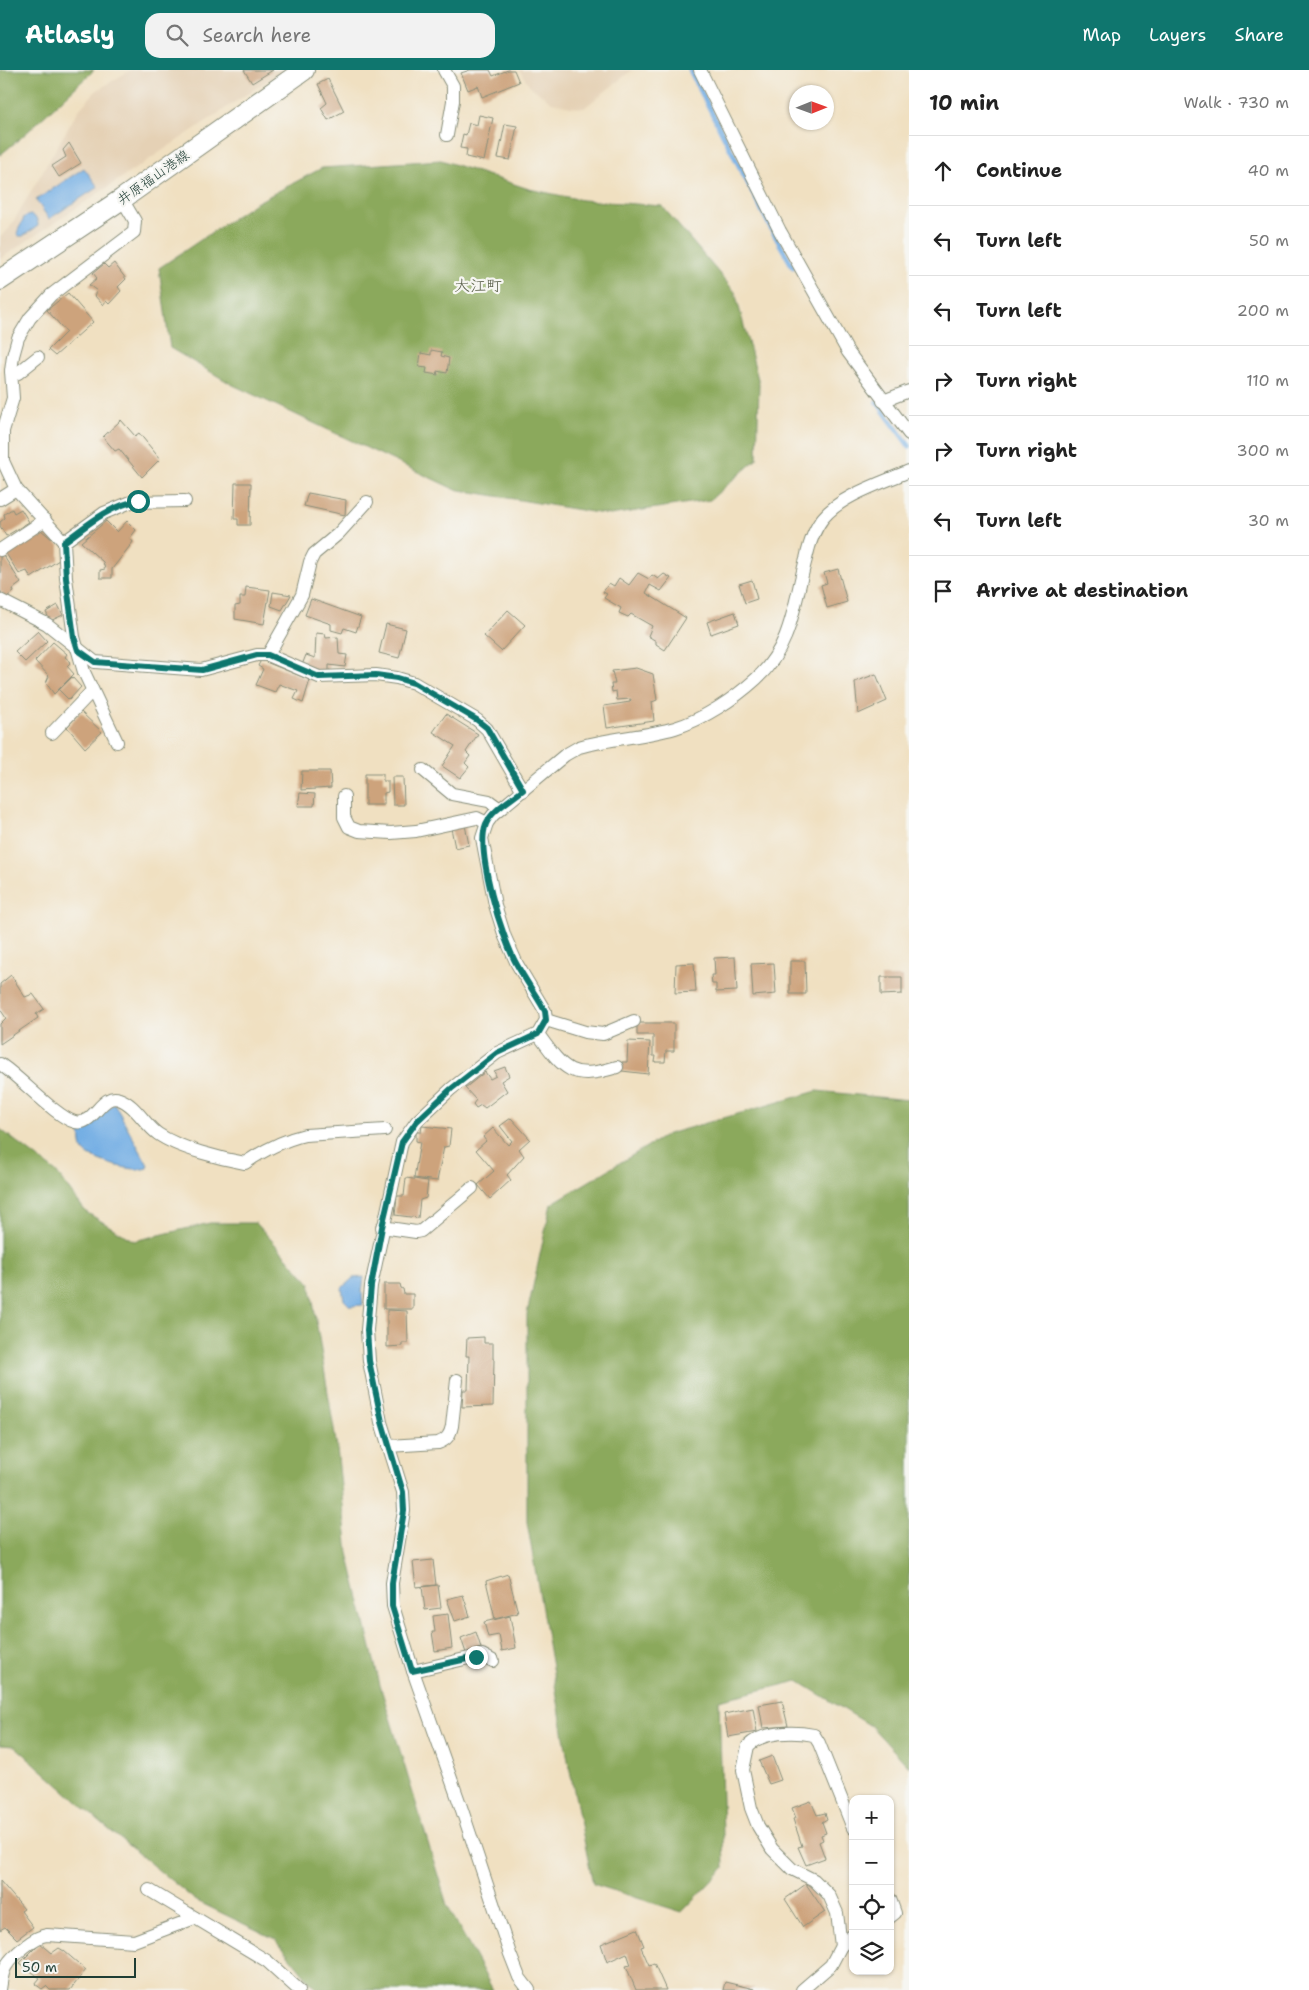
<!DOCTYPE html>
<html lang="en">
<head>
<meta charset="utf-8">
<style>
	:root { --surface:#fff; --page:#f2f2f2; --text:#222; --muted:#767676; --line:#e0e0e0; --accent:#0f766e }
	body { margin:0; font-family:"Shantell Sans","Klee One",sans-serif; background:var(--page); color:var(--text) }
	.controls { position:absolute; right:15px; bottom:15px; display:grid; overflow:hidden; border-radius:10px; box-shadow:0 1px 4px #0004 }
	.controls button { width:45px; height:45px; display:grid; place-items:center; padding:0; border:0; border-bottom:1px solid var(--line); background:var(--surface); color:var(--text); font:25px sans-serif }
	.compass { position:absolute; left:789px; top:15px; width:45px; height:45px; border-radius:50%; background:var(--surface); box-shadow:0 1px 4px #0004; rotate:89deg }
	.scale { position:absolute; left:15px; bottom:12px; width:121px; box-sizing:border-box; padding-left:5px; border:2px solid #1f3d34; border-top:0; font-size:14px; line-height:18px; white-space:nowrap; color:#1f3d34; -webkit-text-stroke:4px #f6f6f2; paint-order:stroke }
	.stop { position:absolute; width:15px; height:15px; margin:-11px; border:4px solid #0f766e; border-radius:50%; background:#fff }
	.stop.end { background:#0f766e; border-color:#fff; box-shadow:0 1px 5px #0008 }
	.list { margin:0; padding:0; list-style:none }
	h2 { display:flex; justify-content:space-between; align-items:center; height:65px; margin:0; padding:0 20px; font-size:21px }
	h2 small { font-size:16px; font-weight:400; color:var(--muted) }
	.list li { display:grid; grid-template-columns:32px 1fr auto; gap:15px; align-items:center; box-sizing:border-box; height:70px; padding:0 20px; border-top:1px solid var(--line) }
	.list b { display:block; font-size:19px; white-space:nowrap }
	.list em { font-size:16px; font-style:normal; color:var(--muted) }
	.icon { flex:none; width:28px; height:28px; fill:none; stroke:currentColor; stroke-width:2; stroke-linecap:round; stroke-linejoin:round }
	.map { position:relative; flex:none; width:909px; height:1920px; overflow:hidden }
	header { display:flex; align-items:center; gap:30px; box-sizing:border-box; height:70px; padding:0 25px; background:var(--accent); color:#fff }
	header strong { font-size:24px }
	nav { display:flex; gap:28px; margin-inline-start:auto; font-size:18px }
	.search { width:350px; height:45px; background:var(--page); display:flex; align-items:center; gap:12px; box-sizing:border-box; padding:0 18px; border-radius:15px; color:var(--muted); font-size:19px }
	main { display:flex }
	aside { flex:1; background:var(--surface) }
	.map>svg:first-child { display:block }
	.built { fill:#e5d1b5 }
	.forest { fill:#8ba95c; stroke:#557348 }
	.water { fill:#73aee4; stroke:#49768c }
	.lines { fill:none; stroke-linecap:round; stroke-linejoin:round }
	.stream { stroke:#73aee4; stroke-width:5 }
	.building { fill:#cda37c }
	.minor-casing { stroke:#888e7a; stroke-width:14 }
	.primary-casing { stroke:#888e7a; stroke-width:22 }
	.minor { stroke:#fff; stroke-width:12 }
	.primary { stroke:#fff; stroke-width:20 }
	.route { stroke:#0f766e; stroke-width:6 }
	.labels { text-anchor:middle; stroke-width:4.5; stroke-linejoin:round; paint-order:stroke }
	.street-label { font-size:14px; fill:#1f3d34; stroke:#f6f6f2 }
	.quarter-label { font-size:16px; fill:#5c614d; stroke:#f6f6f2 }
</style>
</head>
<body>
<header>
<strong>Atlasly</strong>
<div class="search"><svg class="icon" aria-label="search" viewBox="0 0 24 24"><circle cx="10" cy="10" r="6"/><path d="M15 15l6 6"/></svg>Search here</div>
<nav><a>Map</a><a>Layers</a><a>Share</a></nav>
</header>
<main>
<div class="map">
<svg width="909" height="1920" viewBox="0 0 909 1920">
	<rect width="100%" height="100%" fill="#f6f6f2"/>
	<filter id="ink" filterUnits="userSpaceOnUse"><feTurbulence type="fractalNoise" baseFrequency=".02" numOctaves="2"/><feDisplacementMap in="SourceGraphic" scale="10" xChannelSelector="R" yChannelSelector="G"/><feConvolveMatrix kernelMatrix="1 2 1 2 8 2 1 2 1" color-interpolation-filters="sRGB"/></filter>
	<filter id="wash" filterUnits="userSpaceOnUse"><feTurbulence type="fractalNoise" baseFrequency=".0096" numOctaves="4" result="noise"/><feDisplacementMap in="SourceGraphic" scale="20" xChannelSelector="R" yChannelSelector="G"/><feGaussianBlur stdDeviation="1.12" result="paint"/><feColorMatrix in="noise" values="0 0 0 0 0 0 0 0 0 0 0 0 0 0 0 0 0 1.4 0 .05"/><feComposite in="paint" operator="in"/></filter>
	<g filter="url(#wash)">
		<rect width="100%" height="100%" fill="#f0e0c1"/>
		<g class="built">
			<path d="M131,0H283L0,189V167L9,159L78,41L96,21Z"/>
			<path d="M519,0H632L584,38L570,37L552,32L531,17Z"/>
		</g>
		<g class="forest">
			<path d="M0,0H94L23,66L0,85Z"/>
			<path d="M441,90L529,119L582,130L662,136L735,222L759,313L757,389L710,430L610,445L454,419L233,315L170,278L159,198L254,134L322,98Z"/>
			<path d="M817,1021L909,1030V1697L871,1656L798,1611L719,1630L724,1798L682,1842L593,1814L569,1696L527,1452V1244L551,1134L668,1064Z"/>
			<path d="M0,1059L56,1102L86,1142L134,1171L210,1153H256L310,1213L337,1378L348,1483L380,1615L447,1835L493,1920H317L275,1869L195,1830L101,1753L15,1676L0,1675Z"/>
		</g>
		<g class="water">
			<path d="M84,98L98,117L49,149L36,130Z"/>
			<path d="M30,145C36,147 38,149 38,156L23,166H19L17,164C18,157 23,154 24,147Z"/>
			<path d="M114,1033L148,1095L147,1098C135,1103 91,1091 83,1080C80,1076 81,1067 80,1061Z"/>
			<path d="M364,1207L362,1222L363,1235L350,1236L344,1230L342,1218L353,1208Z"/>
		</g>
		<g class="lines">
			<g class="stream">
				<path d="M690,0L773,162L793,197"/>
				<path d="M877,332L909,376"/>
			</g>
		</g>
		<g id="blocks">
			<g class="building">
				<path d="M244,0H273L252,13Z"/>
				<path d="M470,0H490L493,6L508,0H514L519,12L482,27L478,16L468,20L461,3Z"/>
				<path d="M328,9L344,41L328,50L321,38L327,33L318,14Z"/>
				<path d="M479,45L493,48L484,91L466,87L467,79L460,78L463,64L466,65L469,53L477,55Z"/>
				<path d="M505,54L517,56L510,90L498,88Z"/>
				<path d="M69,73L81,93L59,107L52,96L66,87L63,80Z"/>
				<path d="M114,193L126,209L118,217L121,221L109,234L106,231L103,235L94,225L97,221L89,215L97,208L93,203L104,194L108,198Z"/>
				<path d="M68,223L93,252L55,286L48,280L66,262L47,240Z"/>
				<path d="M431,280L442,282L441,286L449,288L447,303L437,301L438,305L426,303L427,298L419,297L421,283L431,285Z"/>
				<path d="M121,350L135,366L139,363L160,389L142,407L119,379L115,381L103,367Z"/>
				<path d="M235,413H251L250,455H238V449H234Z"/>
				<path d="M308,423L346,430L345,445L304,436Z"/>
				<path d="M12,439L14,443L21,439L29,452L6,466L0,456V452L5,448L4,444Z"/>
				<path d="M106,451L117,462L127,451L136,460L130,468L133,472L112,499V508H100V500L105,499L103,492L81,472Z"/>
				<path d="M41,460L59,475V490L31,508L27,501L19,504L5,482Z"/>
				<path d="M3,485L21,513L13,519L14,522L5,528L0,520V487Z"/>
				<path d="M838,499L847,532L827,538L821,515L827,513L824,503Z"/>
				<path d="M638,503L649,509L652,505L658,509L664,504L671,508L661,521L650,515L646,523L686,548L665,580L656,574V571L648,566L652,556L631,544L628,547L619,543L621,538L604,528L607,524L603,522L609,513L614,516L619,508L629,515Z"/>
				<path d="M752,510L757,529L745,533L739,514Z"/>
				<path d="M246,517L270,520L264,554L235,549V536L240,535V527H245Z"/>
				<path d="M273,522L291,525L282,540L271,536Z"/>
				<path d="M311,529L361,547L356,562L344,558L342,563L331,560V554L305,545Z"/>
				<path d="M58,535L63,545L50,551L46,542Z"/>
				<path d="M508,540L525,555L501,581L484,566Z"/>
				<path d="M735,542L739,554L711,564L707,552Z"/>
				<path d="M386,554L406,559L399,588L379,583Z"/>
				<path d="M38,561L47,571L25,592L15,582Z"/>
				<path d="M316,563L325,564L326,568L338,567L339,584L347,585L345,597L329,595V601L315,600L302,595L306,585L315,588Z"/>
				<path d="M53,572L67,584L65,587L71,592L67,596L74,604L54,624L46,613L49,606L35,591Z"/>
				<path d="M261,590L310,610L303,633L294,629L298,621L279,614L275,622L256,615L263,599L258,596Z"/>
				<path d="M636,598L653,604L657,630L652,632L654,651L607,658L604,636L630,632L631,629L617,630L616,621L612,622L611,614H615L612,601Z"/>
				<path d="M876,604L887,631L858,644L855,612Z"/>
				<path d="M72,607L81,617L69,630L59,620Z"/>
				<path d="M81,642L102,662L85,678L67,657Z"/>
				<path d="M446,644L478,664L466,682L470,686L465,693L469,697L460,708L442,696L455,676L433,662Z"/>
				<path d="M302,701H330L331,718L301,720Z"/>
				<path d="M365,704H383V711H388V722L384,723V735H365Z"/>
				<path d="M392,707H403L404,735H393Z"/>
				<path d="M300,723L315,724L314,736H298Z"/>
				<path d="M465,755L469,775L455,778L451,758Z"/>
				<path d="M735,887L737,921L716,922V914H712L711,905H715L714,888Z"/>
				<path d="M790,891H805L806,924H790Z"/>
				<path d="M694,893L696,922L675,923L676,894Z"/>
				<path d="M774,893L776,924L753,926L751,894Z"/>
				<path d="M11,905L25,927L33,924L44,939L36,944L38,948L0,974V954L6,948L0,939V914Z"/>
				<path d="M881,907H902V924L881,925Z"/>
				<path d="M637,953H674V981H666L665,992H655L656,986H653V965H637Z"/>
				<path d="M628,971L650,972L648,1004L622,1001V992H627Z"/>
				<path d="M505,997L509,1006L501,1011L507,1021L485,1038L481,1035L476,1038L473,1034L476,1030L465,1018L485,1002L490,1009L496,1006L494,1001Z"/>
				<path d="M511,1048L530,1069L519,1079L524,1086L507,1105L511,1110L490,1129L478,1115L494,1101L476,1080L486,1071L483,1067L493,1058L508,1075L512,1071L500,1056Z"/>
				<path d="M422,1056L451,1059L449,1076L444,1077L437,1111L414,1108L420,1072L416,1071V1062H421Z"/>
				<path d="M406,1108L428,1111L426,1128L420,1130L418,1148L395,1145L397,1126H404Z"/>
				<path d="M384,1214H400L401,1218L403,1219L404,1224H413V1239H384Z"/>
				<path d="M387,1240L407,1241L408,1273H402V1276L387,1277Z"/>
				<path d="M484,1267V1273H493V1289H494L493,1336L462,1337L463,1320H468L469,1286H466L467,1268Z"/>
				<path d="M433,1490L436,1515L416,1517L413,1492Z"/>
				<path d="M508,1504L518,1543L495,1549L486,1511Z"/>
				<path d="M438,1515L441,1538L425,1540L422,1517Z"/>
				<path d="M463,1525L470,1546L455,1551L447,1529Z"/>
				<path d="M448,1544L452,1578L435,1581L432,1562H435L433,1546Z"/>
				<path d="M510,1546L516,1578L502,1581L499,1565L488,1567L484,1552Z"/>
				<path d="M476,1562L481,1578L466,1583L461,1568Z"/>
				<path d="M782,1631L788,1656L763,1658L759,1635Z"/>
				<path d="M753,1638L757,1662L728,1667L724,1644Z"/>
				<path d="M772,1686L781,1710L769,1714L759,1691Z"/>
				<path d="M811,1731L817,1745L825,1743L827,1749L822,1752L826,1763L821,1765L823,1770L819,1772L825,1788L806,1795L798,1777L802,1776L793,1749L796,1748L792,1738Z"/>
				<path d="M0,1811L24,1839L21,1841L33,1857L17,1869L5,1857L0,1860Z"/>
				<path d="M806,1814L825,1842L803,1857L785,1829Z"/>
				<path d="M637,1859L644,1876L641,1877L649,1895L654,1893L666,1920H636L626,1896L631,1895L627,1883L607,1892L601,1874Z"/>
				<path d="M40,1873L52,1883L59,1878L64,1881L86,1900L70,1920H50L46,1916L42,1919L35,1914L40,1908L20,1893Z"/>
				<path d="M725,1912L754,1919V1920H723Z"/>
			</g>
		</g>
	</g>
	<g filter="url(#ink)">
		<use href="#blocks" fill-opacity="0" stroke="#888e7a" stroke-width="1"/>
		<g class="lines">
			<defs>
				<g id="minor">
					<path d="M444,0L453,16V31L447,65"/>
					<path d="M700,0L780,161L848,282L909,364"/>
					<path d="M11,301L18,303L38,287"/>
					<path d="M883,331L909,321"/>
					<path d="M0,429L16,419"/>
					<path d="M64,472L104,443L131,432L185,431"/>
					<path d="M0,480L45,450"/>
					<path d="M0,530L47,554L95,592L201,600L257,585H268L319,607L376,605L397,608L414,613L477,650L487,659L523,721"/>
					<path d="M268,585L302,525L310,492L314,484L338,464L367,432"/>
					<path d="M52,663L92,621"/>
					<path d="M117,672L84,602L74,567L66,508L64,472L16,419L3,391V361L13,328L11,301L13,286L18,268L30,248L51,225L134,162L135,151L122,129"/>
					<path d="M423,700L452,724L489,731L500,739"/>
					<path d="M344,726V747L349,757L359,761L391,763L416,761L477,748L487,753"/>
					<path d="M546,950L585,962L603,964L634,951"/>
					<path d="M538,964C564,1000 571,1011 617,997"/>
					<path d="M0,994C19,1006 57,1048 75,1052C93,1057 102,1022 119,1029C135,1034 145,1055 158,1064C178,1078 222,1089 245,1093C264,1080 283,1070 305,1065L385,1060"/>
					<path d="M382,1157L416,1162L421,1161L472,1118"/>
					<path d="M388,1376L438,1373C447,1370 450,1365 452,1356L457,1310"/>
					<path d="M413,1601L482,1585L493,1591"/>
					<path d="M149,1820L267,1891L299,1920"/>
					<path d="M890,1829L895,1843L890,1847"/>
					<path d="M841,1876L837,1843L829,1825L814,1810L792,1799L772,1779L758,1756L751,1738L743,1700L748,1676C763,1661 794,1661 814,1665L819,1673L853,1758"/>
					<path d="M0,1920C1,1913 2,1902 6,1896C13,1885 35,1866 47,1865L134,1871L195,1848"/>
					<path d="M529,1920L519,1907L510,1884L461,1737L413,1601L393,1536L392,1513L404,1441L403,1422L381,1352L369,1291L367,1260L371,1216L402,1072L417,1051L451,1019L497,983L538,964L546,950L545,941L517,894L505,867L495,835L482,768L487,753L493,745L565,685L579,677C610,668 644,667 675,658C704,649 734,629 756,609C792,577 794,533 806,489C809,475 814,459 823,448C842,425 882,413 909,401"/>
					<path d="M802,1920L831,1895L841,1876L853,1865"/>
				</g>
				<path id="primary" d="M0,210L122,129L304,0"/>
			</defs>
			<use href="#minor" class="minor-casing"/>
			<use href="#primary" class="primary-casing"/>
			<use href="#minor" class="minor"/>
			<use href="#primary" class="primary"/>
		</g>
	</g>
	<g class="lines" filter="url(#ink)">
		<path class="route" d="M138,431C110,435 86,456 64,472L66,508L74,567L78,580L95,592L202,600L257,585H268L319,607L376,605L397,608L414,613L477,650L487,658L523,720C511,730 492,740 486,754C475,781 502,869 517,895C526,911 536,925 545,941L546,950L538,964L497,983L451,1019L417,1051L402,1072L382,1157L371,1216L367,1260L369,1291L382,1352L403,1422L404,1441L392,1513V1536L412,1601L476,1587"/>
	</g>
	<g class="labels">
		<g class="street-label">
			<text transform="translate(153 107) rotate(-35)" y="5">井原福山港線</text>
		</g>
		<g class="quarter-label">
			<text x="478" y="221">大江町</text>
		</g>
	</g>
</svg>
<div class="controls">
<button>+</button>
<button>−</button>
<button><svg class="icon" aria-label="locate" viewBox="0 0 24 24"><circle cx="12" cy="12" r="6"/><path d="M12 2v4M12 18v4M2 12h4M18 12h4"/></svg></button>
<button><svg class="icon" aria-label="layers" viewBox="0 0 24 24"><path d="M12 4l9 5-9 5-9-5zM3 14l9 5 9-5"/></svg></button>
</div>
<svg class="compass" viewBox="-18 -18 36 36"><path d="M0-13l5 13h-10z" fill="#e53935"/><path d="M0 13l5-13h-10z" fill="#767676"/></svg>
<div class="scale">50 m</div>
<div class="stop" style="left:138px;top:431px"></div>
<div class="stop end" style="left:476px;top:1587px"></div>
</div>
<aside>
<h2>10 min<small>Walk · 730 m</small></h2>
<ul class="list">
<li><svg class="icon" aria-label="ahead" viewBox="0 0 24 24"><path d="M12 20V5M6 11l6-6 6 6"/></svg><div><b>Continue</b></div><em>40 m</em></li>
<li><svg class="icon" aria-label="left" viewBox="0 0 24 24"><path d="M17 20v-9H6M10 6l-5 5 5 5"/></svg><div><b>Turn left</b></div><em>50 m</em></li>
<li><svg class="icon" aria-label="left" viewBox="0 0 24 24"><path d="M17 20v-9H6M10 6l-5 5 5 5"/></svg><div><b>Turn left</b></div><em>200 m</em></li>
<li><svg class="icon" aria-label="right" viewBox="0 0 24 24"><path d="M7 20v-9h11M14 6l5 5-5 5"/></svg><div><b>Turn right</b></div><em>110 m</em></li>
<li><svg class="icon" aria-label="right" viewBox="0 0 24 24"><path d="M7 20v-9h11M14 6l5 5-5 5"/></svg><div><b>Turn right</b></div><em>300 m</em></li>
<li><svg class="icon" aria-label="left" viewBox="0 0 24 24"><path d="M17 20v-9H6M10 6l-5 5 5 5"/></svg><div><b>Turn left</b></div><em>30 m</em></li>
<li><svg class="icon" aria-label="arrive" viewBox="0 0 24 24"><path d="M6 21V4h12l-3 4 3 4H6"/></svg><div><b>Arrive at destination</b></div></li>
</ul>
</aside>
</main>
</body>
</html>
